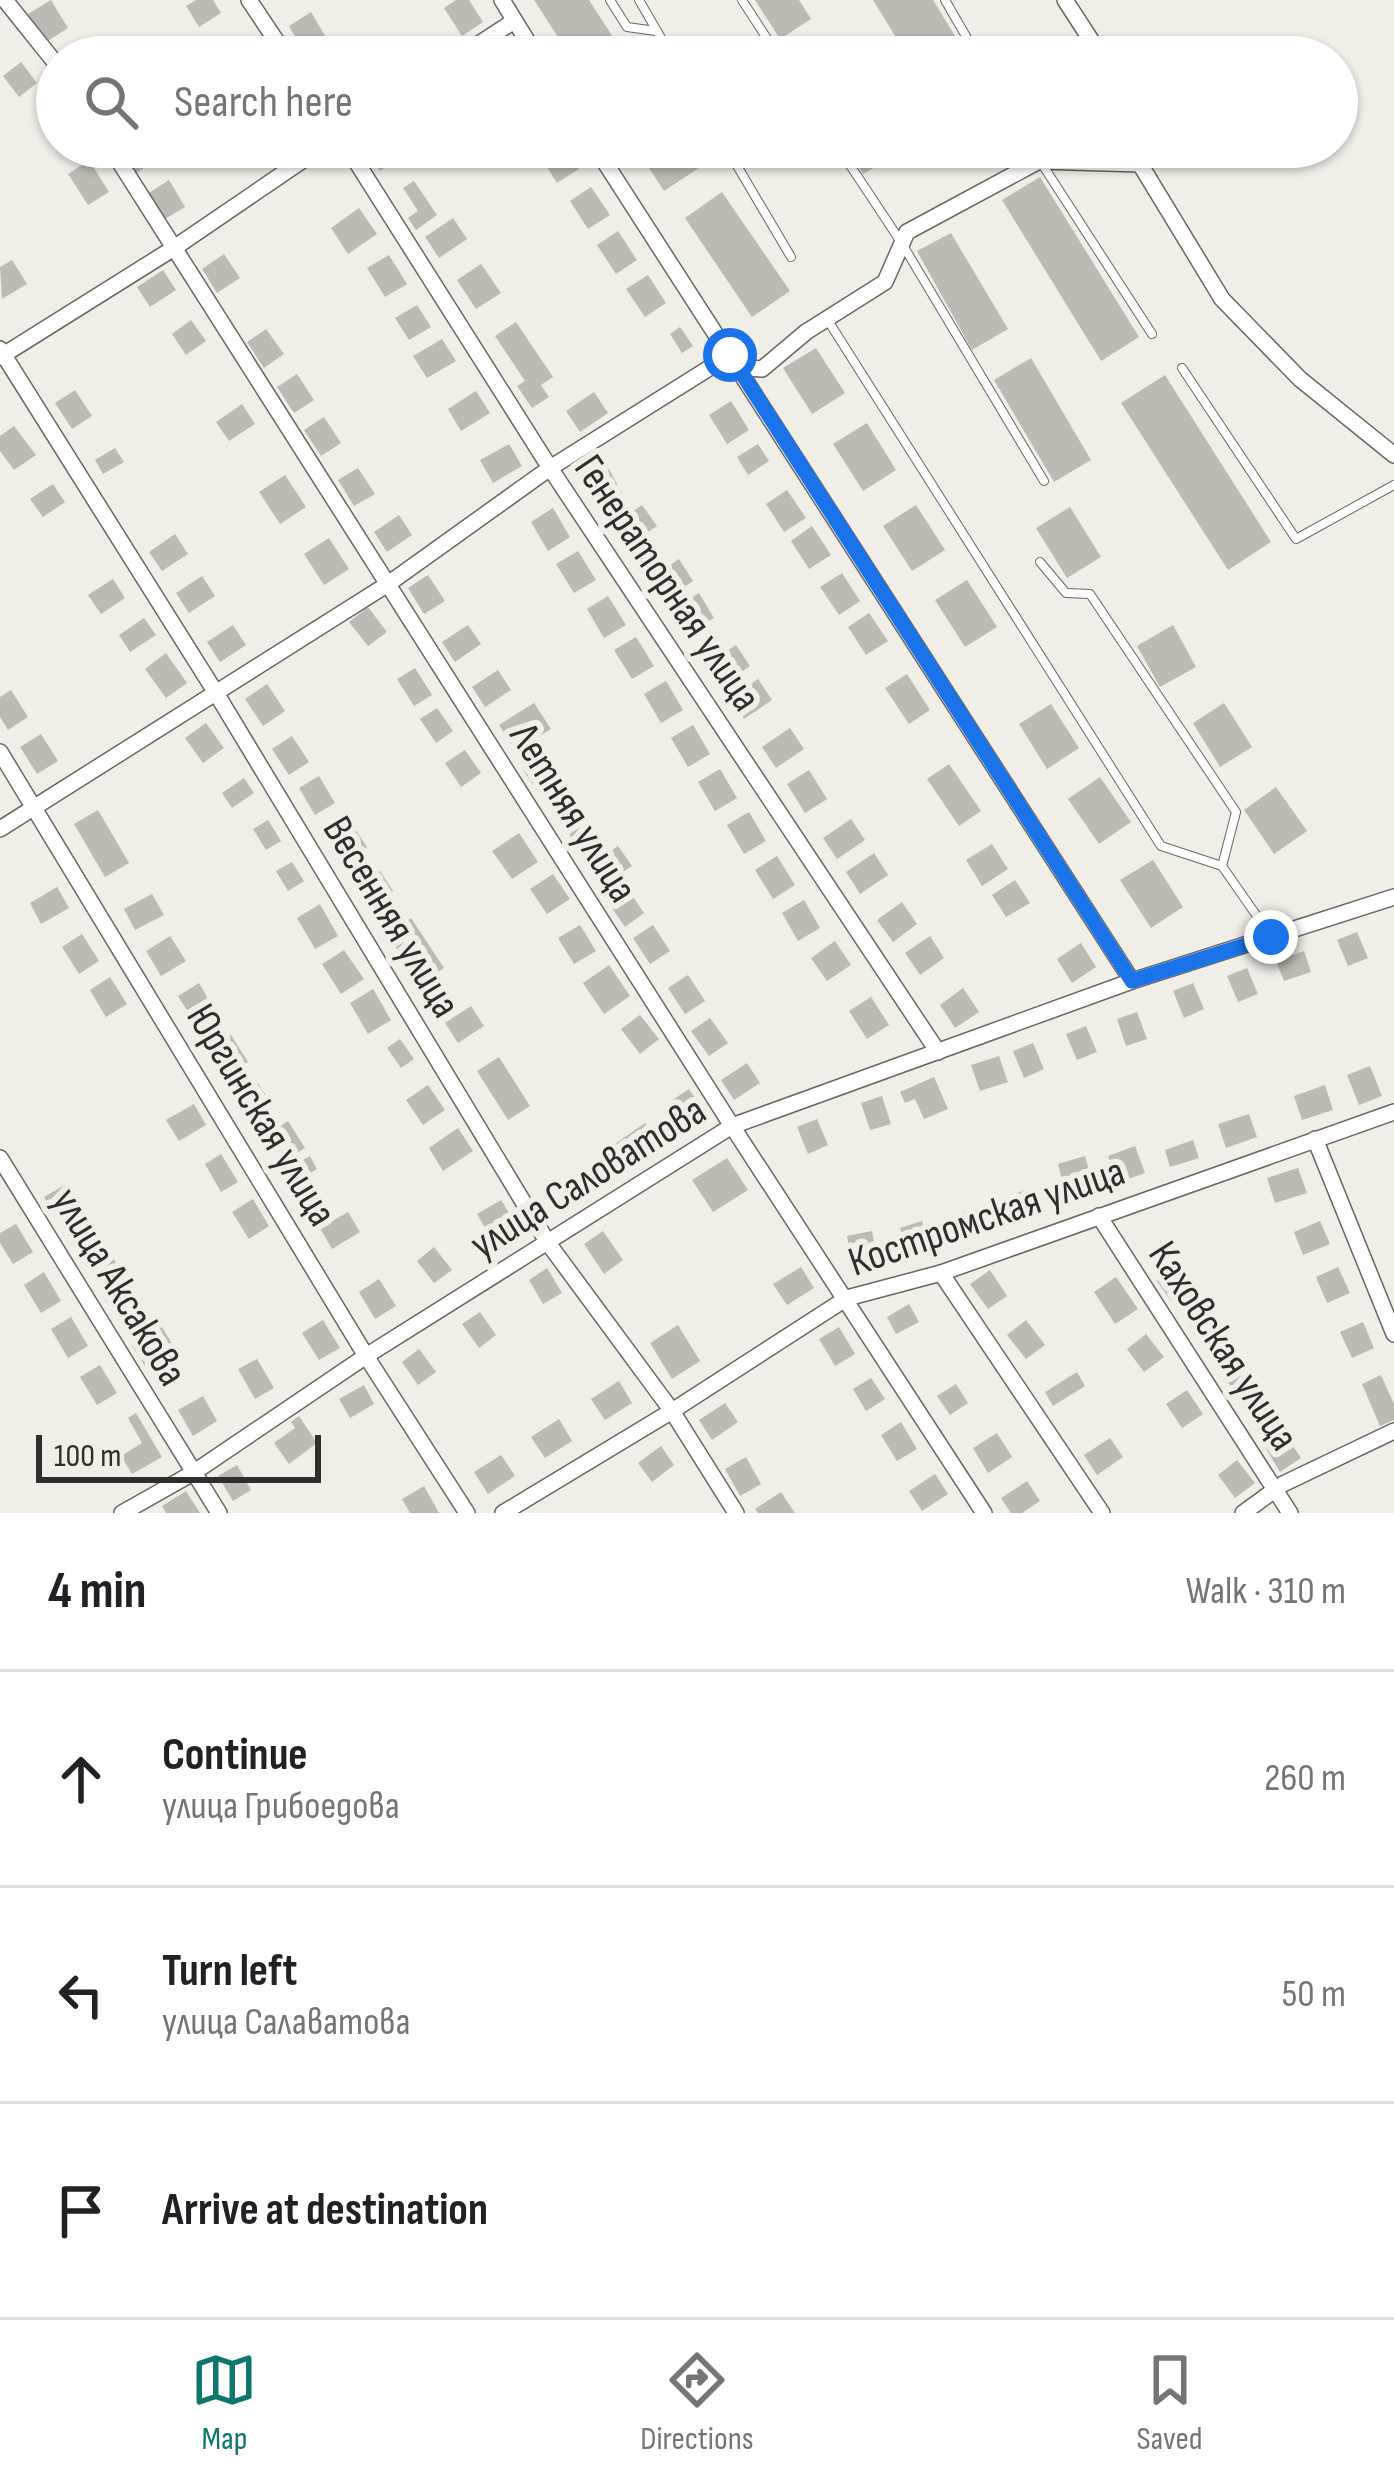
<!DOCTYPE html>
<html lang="en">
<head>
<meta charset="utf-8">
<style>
	:root { --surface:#fff; --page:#f2f2f2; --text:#202124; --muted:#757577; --line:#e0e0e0; --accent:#0f766e }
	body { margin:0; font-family:"Sofia Sans Condensed",sans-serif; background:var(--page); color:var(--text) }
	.scale { position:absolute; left:36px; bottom:30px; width:285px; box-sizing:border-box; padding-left:12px; border:6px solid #2f2e2b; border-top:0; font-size:33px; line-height:42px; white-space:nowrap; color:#2f2e2b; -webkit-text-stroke:9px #f0eee7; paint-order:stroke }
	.stop { position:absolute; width:36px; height:36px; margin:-27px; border:9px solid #1a73e8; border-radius:50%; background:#fff }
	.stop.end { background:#1a73e8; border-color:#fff; box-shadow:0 3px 12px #0008 }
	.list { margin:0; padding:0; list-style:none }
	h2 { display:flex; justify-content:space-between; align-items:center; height:156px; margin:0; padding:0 48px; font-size:51px }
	h2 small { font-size:39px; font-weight:400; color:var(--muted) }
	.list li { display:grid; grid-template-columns:78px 1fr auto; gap:36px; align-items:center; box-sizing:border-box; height:216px; padding:0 48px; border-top:3px solid var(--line) }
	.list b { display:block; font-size:45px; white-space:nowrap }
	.list p { margin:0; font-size:39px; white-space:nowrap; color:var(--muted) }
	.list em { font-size:39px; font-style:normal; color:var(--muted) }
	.icon { flex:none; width:66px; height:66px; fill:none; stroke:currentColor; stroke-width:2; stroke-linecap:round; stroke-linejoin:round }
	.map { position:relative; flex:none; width:1394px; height:1513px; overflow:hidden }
	.search { position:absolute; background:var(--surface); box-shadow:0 3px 9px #0004; left:36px; right:36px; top:36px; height:132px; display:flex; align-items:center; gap:30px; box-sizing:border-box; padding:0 42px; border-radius:66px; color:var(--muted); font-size:45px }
	.sheet { height:804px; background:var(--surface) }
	nav { display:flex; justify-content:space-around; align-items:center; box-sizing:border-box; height:168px; border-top:3px solid var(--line); background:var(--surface); font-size:33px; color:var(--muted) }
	nav a { display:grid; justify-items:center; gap:6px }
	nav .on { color:var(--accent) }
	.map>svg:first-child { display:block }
	.building { fill:#bcbab3 }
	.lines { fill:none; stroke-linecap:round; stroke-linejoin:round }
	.service-casing { stroke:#696761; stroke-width:10 }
	.minor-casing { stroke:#696761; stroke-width:18 }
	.service { stroke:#fff; stroke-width:8 }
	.minor { stroke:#fff; stroke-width:15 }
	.route { stroke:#1a73e8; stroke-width:15 }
	.labels { text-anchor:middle; stroke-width:12; stroke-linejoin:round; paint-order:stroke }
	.street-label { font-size:42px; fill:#2f2e2b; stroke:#f0eee7 }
</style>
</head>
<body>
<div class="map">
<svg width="1394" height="1513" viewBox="0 0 1394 1513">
	<rect width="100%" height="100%" fill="#f0eee7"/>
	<g class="building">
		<path d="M51,0L68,28L46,42L28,14Z"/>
		<path d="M196,0H213L221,13L199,27L186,6Z"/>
		<path d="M456,0H469L483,22L462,36L444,8Z"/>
		<path d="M534,0H589L613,37L584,57H571Z"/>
		<path d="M755,0H799L811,19L780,39Z"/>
		<path d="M873,0H933L968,57H908Z"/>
		<path d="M311,12L328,41L306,55L289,26Z"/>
		<path d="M21,62L37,83L19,97L3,76Z"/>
		<path d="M123,147H148L156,160L135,174L119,150Z"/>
		<path d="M370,147H405L408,152L380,171L366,150Z"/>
		<path d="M551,147H564L579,169L557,183L539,155Z"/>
		<path d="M635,147H689L702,166L664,191Z"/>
		<path d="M848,147H897L900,153L863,174Z"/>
		<path d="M89,160L109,192L88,205L68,174Z"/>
		<path d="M1040,177L1139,337L1101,361L1002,200Z"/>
		<path d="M169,180L185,207L165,219L149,193Z"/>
		<path d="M414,181L437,215L416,230L408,218L418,211L403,188Z"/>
		<path d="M591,187L610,215L588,229L570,201Z"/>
		<path d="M722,192L790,291L752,317L685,218Z"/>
		<path d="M359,208L377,234L348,254L331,228Z"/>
		<path d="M453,218L467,239L439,258L425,237Z"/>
		<path d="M618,231L637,260L616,274L597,245Z"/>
		<path d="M951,233L1008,329L972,350L917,251Z"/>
		<path d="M224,254L240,278L217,293L202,269Z"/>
		<path d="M389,255L407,284L385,297L367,268Z"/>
		<path d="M12,260L27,284L2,299L0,267Z"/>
		<path d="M481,264L501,293L476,309L457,280Z"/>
		<path d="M163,270L176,290L150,307L137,287Z"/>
		<path d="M648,275L666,303L645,317L626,289Z"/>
		<path d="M417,305L431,327L409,340L395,318Z"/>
		<path d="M191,320L206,341L186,355L172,334Z"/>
		<path d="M516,322L553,377L541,385L549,397L532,408L517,386L525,381L495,336Z"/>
		<path d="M680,327L693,346L682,353L670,334Z"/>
		<path d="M266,329L284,354L264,368L247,342Z"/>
		<path d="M442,339L456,361L427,378L413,356Z"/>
		<path d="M816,348L845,393L812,414L783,368Z"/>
		<path d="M1031,358L1091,460L1054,482L994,380Z"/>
		<path d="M297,374L314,400L294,413L277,387Z"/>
		<path d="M1165,375L1271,542L1228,570L1121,403Z"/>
		<path d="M75,390L92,416L72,429L55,403Z"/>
		<path d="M476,391L490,413L461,431L448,409Z"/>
		<path d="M594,392L608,413L580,432L566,411Z"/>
		<path d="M731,401L749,430L727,444L709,415Z"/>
		<path d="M242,404L255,424L229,441L216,422Z"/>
		<path d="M324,417L341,443L321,456L304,430Z"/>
		<path d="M867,423L896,470L863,491L833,444Z"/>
		<path d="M14,426L36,455L14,470L0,451V436Z"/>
		<path d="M509,444L522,466L493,483L480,460Z"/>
		<path d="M758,444L769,461L748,475L737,457Z"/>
		<path d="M115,448L124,462L103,474L95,460Z"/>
		<path d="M358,468L375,494L354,506L338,480Z"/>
		<path d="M609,469L622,493L601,505L587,481Z"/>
		<path d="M285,475L306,507L280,524L259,492Z"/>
		<path d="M53,484L65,502L43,517L30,499Z"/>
		<path d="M787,490L806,518L784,532L766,504Z"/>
		<path d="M642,505L657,526L628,545L614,524Z"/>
		<path d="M916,505L945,550L912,571L883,526Z"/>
		<path d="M1070,507L1101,557L1067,578L1036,528Z"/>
		<path d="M553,508L570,537L548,551L531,522Z"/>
		<path d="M399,515L412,535L387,552L374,532Z"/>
		<path d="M812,526L831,555L809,569L791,541Z"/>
		<path d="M175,534L188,554L162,571L149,552Z"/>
		<path d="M329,538L349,569L324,585L304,554Z"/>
		<path d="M578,551L596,580L574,593L556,564Z"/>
		<path d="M679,559L693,581L665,600L651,578Z"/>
		<path d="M842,573L860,601L839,615L820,587Z"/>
		<path d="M428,575L445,601L424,614L408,588Z"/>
		<path d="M202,576L215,596L189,613L176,593Z"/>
		<path d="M113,579L125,598L101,614L88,595Z"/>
		<path d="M967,580L997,627L965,647L935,600Z"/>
		<path d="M699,593L714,618L689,633L675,608Z"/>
		<path d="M608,596L626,625L604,638L587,609Z"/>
		<path d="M368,607L387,632L368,646L349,622Z"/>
		<path d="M869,613L888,641L866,655L848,627Z"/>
		<path d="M144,618L156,635L130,652L119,635Z"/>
		<path d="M233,625L246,645L220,662L207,642Z"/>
		<path d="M468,625L481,644L455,662L442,642Z"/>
		<path d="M1173,625L1196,667L1160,687L1137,646Z"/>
		<path d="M636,637L654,666L632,679L614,650Z"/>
		<path d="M736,645L750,666L722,685L708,664Z"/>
		<path d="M166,653L187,683L166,698L145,669Z"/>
		<path d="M415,668L432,695L414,706L397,679Z"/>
		<path d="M498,670L511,690L485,707L472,687Z"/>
		<path d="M907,674L930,710L909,724L885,688Z"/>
		<path d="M758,679L772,700L744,719L730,698Z"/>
		<path d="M666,681L683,710L661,723L644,694Z"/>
		<path d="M267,684L285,711L263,726L245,699Z"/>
		<path d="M11,690L28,717L8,730L0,717V697Z"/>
		<path d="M534,703L551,729L516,751L499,725Z"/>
		<path d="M1224,703L1252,747L1220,767L1193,723Z"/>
		<path d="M1051,704L1079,748L1047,769L1019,724Z"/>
		<path d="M437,708L453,731L436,743L420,719Z"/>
		<path d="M206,723L224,748L203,763L185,738Z"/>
		<path d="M693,725L710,754L688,767L671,738Z"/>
		<path d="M790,728L804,749L776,768L762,747Z"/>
		<path d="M41,734L58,761L37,774L20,747Z"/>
		<path d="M292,736L309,762L289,775L272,749Z"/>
		<path d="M465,750L481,773L461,787L445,763Z"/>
		<path d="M544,755L562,781L541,796L523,770Z"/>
		<path d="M949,764L981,811L959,826L927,779Z"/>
		<path d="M720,769L737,798L715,811L698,782Z"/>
		<path d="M809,770L827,799L805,813L787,784Z"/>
		<path d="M319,776L335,803L315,815L299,788Z"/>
		<path d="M1100,777L1131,822L1099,844L1068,799Z"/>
		<path d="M244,778L254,793L232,808L222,793Z"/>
		<path d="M1276,787L1307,831L1274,854L1244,810Z"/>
		<path d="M580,804L594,826L573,840L559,817Z"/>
		<path d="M98,810L129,863L105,877L74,824Z"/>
		<path d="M749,812L766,841L744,854L727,825Z"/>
		<path d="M851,819L865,840L837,859L823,838Z"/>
		<path d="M268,820L281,841L266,850L253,829Z"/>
		<path d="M351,823L367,847L343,863L327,839Z"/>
		<path d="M519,833L538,862L512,879L492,851Z"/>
		<path d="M992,844L1008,869L982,886L966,860Z"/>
		<path d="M618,846L632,866L606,883L593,863Z"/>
		<path d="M874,853L888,875L860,894L846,872Z"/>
		<path d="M777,856L795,885L773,899L755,870Z"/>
		<path d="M1153,860L1183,907L1151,928L1120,880Z"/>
		<path d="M292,862L304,881L288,891L276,871Z"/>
		<path d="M380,871L393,891L371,906L357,887Z"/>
		<path d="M553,874L570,899L547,914L530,889Z"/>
		<path d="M1015,880L1030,903L1006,917L992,895Z"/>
		<path d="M57,887L69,908L41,924L30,903Z"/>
		<path d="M627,888L644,913L625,927L607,901Z"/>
		<path d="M152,894L164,915L135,930L124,909Z"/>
		<path d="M804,900L820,928L798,941L782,913Z"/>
		<path d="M902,902L917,924L893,942L877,920Z"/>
		<path d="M320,904L338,936L315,949L297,918Z"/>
		<path d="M411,918L444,968L420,984L387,934Z"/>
		<path d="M580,925L596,951L574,964L558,938Z"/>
		<path d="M653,925L670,951L650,964L633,938Z"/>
		<path d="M1357,932L1368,958L1348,966L1337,940Z"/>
		<path d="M82,934L99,961L79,974L62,947Z"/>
		<path d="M170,936L186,961L161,976L146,951Z"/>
		<path d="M930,936L944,958L920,975L905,953Z"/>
		<path d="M835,941L851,965L827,981L811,958Z"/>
		<path d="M1081,943L1096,967L1072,983L1057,959Z"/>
		<path d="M344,950L364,979L341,994L322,964Z"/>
		<path d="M1304,951L1311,972L1284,981L1276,961Z"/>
		<path d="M609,965L630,996L604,1014L583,983Z"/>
		<path d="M1247,968L1258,994L1238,1002L1227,976Z"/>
		<path d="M688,975L705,1001L685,1014L668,988Z"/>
		<path d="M110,977L127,1004L106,1017L90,990Z"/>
		<path d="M199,983L215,1011L195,1023L178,996Z"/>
		<path d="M1193,983L1204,1009L1184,1018L1173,991Z"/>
		<path d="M963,988L979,1012L955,1028L940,1005Z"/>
		<path d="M373,989L391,1020L368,1034L350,1003Z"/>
		<path d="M871,997L889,1025L867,1039L849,1011Z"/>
		<path d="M471,1006L484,1026L458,1043L445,1023Z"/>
		<path d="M1137,1012L1147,1039L1126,1046L1117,1019Z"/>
		<path d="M640,1015L659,1039L640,1054L621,1029Z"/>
		<path d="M710,1018L728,1043L709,1056L691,1031Z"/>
		<path d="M1086,1026L1097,1052L1077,1060L1066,1034Z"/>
		<path d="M231,1035L248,1062L227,1075L211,1047Z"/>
		<path d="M400,1039L414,1059L401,1068L387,1048Z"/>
		<path d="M1033,1043L1044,1069L1024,1078L1013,1051Z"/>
		<path d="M999,1056L1008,1082L980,1091L971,1065Z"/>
		<path d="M499,1057L530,1106L508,1120L477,1071Z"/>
		<path d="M747,1063L760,1083L734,1100L721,1080Z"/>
		<path d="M1370,1066L1382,1096L1359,1105L1347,1075Z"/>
		<path d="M934,1077L948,1109L924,1119L915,1099L905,1103L900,1092Z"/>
		<path d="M255,1079L270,1101L252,1113L237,1091Z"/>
		<path d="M428,1085L445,1110L423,1125L406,1100Z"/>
		<path d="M1325,1085L1333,1110L1302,1120L1294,1096Z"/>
		<path d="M689,1089L705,1113L687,1125L671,1101Z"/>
		<path d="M882,1096L891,1124L870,1130L861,1103Z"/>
		<path d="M194,1104L206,1125L179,1141L166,1120Z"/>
		<path d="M1249,1114L1257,1137L1226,1148L1218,1124Z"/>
		<path d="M817,1119L828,1145L808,1154L797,1127Z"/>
		<path d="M288,1121L305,1148L285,1161L268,1134Z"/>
		<path d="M645,1123L663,1149L648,1159L643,1153L615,1172L602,1153Z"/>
		<path d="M458,1128L473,1151L443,1171L429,1148Z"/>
		<path d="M1193,1140L1199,1158L1170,1167L1165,1150Z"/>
		<path d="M1135,1146L1145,1173L1117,1183L1108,1156Z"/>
		<path d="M221,1154L238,1182L221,1192L205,1164Z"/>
		<path d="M310,1156L317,1169L297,1181L290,1167Z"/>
		<path d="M1085,1156L1093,1184L1065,1192L1058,1164Z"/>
		<path d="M727,1158L748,1190L713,1212L692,1180Z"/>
		<path d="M1298,1168L1307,1193L1275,1203L1267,1178Z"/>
		<path d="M68,1183L85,1211L62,1226L44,1197Z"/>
		<path d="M1035,1187L1043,1211L1012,1221L1004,1197Z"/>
		<path d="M253,1199L269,1226L249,1239L232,1212Z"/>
		<path d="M501,1200L519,1229L494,1244L477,1214Z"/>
		<path d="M983,1205L989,1226L967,1234L960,1213Z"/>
		<path d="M348,1212L360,1232L332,1249L320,1228Z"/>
		<path d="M922,1221L930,1244L908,1252L900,1228Z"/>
		<path d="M1320,1221L1330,1244L1303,1255L1294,1232Z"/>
		<path d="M16,1224L33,1252L13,1264L0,1243V1233Z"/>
		<path d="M603,1231L623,1260L604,1274L584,1244Z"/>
		<path d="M872,1231L878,1263L853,1268L847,1236Z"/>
		<path d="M102,1240L116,1263L93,1277L79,1254Z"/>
		<path d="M434,1247L452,1270L434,1283L417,1261Z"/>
		<path d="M1181,1265L1195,1285L1171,1301L1157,1281Z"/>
		<path d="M801,1267L814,1288L787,1305L773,1284Z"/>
		<path d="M1338,1267L1350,1293L1327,1303L1316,1277Z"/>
		<path d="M547,1268L562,1293L543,1304L529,1280Z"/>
		<path d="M990,1270L1007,1296L988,1309L970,1284Z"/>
		<path d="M44,1272L61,1301L41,1313L24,1285Z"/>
		<path d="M1116,1277L1138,1309L1115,1324L1094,1292Z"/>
		<path d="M379,1279L396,1306L375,1319L359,1292Z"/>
		<path d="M126,1282L143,1308L120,1323L103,1297Z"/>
		<path d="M909,1304L919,1322L896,1334L887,1317Z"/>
		<path d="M480,1312L496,1335L479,1348L462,1324Z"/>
		<path d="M1211,1313L1227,1336L1206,1350L1190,1327Z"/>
		<path d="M71,1317L88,1346L68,1358L51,1329Z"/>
		<path d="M323,1320L340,1348L319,1360L302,1333Z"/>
		<path d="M1026,1320L1045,1345L1026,1359L1007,1335Z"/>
		<path d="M1363,1322L1374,1348L1352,1358L1340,1332Z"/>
		<path d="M678,1325L700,1361L672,1379L650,1343Z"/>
		<path d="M162,1327L174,1347L145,1366L132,1346Z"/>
		<path d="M839,1327L855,1354L835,1366L819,1339Z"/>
		<path d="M1146,1334L1164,1357L1144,1372L1127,1349Z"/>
		<path d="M419,1349L436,1372L418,1385L402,1362Z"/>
		<path d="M257,1359L274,1388L255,1399L238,1369Z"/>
		<path d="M100,1365L117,1393L97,1405L80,1377Z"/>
		<path d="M1249,1370L1263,1395L1242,1407L1228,1382Z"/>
		<path d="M1077,1372L1085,1386L1053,1406L1045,1392Z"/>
		<path d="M1381,1375L1394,1404V1420L1380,1426L1362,1384Z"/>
		<path d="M871,1378L885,1399L866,1411L853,1389Z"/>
		<path d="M619,1381L632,1403L605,1420L591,1399Z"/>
		<path d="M956,1384L968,1403L950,1415L937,1396Z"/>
		<path d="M364,1385L374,1404L350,1418L339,1399Z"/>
		<path d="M1187,1390L1203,1414L1182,1428L1166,1404Z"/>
		<path d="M203,1396L217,1421L193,1436L178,1410Z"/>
		<path d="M725,1403L738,1422L712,1440L699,1420Z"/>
		<path d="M136,1413L162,1457L132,1474L121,1456L142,1443L128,1418Z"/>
		<path d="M299,1416L317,1443L289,1464L274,1443L295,1428L291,1422Z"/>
		<path d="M559,1419L572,1441L545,1458L531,1437Z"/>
		<path d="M901,1422L917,1449L897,1461L881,1435Z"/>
		<path d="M997,1433L1012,1457L988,1473L973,1448Z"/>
		<path d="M1285,1434L1301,1458L1280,1472L1265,1447Z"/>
		<path d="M1110,1438L1123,1457L1097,1475L1084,1455Z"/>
		<path d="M661,1446L674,1465L652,1482L638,1463Z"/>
		<path d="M501,1455L515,1476L488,1494L474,1472Z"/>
		<path d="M746,1457L761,1484L740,1496L725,1469Z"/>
		<path d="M1237,1460L1255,1483L1235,1498L1218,1475Z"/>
		<path d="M237,1465L251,1490L233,1501L218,1476Z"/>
		<path d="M935,1474L948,1494L922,1511L909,1491Z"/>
		<path d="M1027,1481L1040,1501L1022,1513H1011L1001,1498Z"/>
		<path d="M424,1486L439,1513H410L402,1499Z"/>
		<path d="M186,1491L200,1513H166L162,1506Z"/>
		<path d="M781,1492L795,1513H758L755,1509Z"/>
	</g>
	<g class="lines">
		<defs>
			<g id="service">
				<path d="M610,0L627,27L656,31"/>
				<path d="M639,0L672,57"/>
				<path d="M742,0L779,57"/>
				<path d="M945,0L978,57"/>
				<path d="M726,147L791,257"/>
				<path d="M838,147L901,242L1044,481"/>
				<path d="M1031,147L1152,334"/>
				<path d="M827,319L1161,846L1222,866"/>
				<path d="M1182,368L1296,539L1394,485"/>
				<path d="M1040,562L1066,593L1090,594L1236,812L1222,866L1270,935"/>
			</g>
			<g id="minor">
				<path d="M5,0L57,65"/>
				<path d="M249,0L287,57"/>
				<path d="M502,0L537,57"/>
				<path d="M1065,0L1102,57"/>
				<path d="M459,57L514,21"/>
				<path d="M110,147L732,1126L984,1513"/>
				<path d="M347,147L550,468L938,1052"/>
				<path d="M595,147L1132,981"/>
				<path d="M1134,147L1140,164L1222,299L1300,379L1394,455"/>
				<path d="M0,349L216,693L548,1243L672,1411L736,1513"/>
				<path d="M0,357L174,248L322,147"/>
				<path d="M0,752L366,1356L467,1513"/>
				<path d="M0,829L388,584L550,468L730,355L749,368L762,369L806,332L885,282L907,232L1039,161L1140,164"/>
				<path d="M1315,1139L1394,1334"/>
				<path d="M0,1158L219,1513"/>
				<path d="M1099,1216L1290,1513"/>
				<path d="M941,1273L1102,1513"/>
				<path d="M122,1513L193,1473L366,1356L732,1126L1132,981L1394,897"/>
				<path d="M503,1513L672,1411L847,1298L941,1273L1394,1112"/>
				<path d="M1243,1513L1283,1484L1394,1431"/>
			</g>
		</defs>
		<use href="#service" class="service-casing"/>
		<use href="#minor" class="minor-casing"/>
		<use href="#service" class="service"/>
		<use href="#minor" class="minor"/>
	</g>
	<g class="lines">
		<path class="route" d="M730,355L1132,981L1271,937"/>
	</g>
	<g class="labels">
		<g class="street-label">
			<text transform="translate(669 582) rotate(56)" y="15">Генераторная улица</text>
			<text transform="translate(575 812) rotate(58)" y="15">Летняя улица</text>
			<text transform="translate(393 916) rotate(59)" y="15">Весенняя улица</text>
			<text transform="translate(263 1114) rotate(59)" y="15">Юргинская улица</text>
			<text transform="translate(587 1176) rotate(-32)" y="15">улица Саловатова</text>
			<text transform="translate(986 1215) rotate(-19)" y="15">Костромская улица</text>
			<text transform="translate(121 1286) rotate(59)" y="15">улица Аксакова</text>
			<text transform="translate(1225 1345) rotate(57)" y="15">Каховская улица</text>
		</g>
	</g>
</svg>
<div class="scale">100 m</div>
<div class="stop" style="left:730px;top:355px"></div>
<div class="stop end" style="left:1271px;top:937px"></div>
<div class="search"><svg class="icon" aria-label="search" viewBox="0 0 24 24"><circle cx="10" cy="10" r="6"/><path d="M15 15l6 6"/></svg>Search here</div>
</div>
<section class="sheet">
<h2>4 min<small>Walk · 310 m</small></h2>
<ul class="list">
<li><svg class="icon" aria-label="ahead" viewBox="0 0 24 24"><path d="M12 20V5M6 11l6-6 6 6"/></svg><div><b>Continue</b><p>улица Грибоедова</p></div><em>260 m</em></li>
<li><svg class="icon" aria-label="left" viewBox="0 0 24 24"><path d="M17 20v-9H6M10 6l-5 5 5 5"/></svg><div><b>Turn left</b><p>улица Салаватова</p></div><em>50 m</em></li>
<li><svg class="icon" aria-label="arrive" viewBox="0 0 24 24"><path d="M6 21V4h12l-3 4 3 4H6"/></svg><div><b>Arrive at destination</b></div></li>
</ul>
</section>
<nav>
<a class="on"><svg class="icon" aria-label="map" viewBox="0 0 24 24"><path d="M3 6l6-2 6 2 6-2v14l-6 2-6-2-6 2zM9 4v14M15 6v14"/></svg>Map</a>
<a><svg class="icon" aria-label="directions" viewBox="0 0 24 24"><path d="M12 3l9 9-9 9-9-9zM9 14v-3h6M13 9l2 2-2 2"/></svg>Directions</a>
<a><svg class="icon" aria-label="saved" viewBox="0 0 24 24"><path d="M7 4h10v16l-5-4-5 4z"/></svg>Saved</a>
</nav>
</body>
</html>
